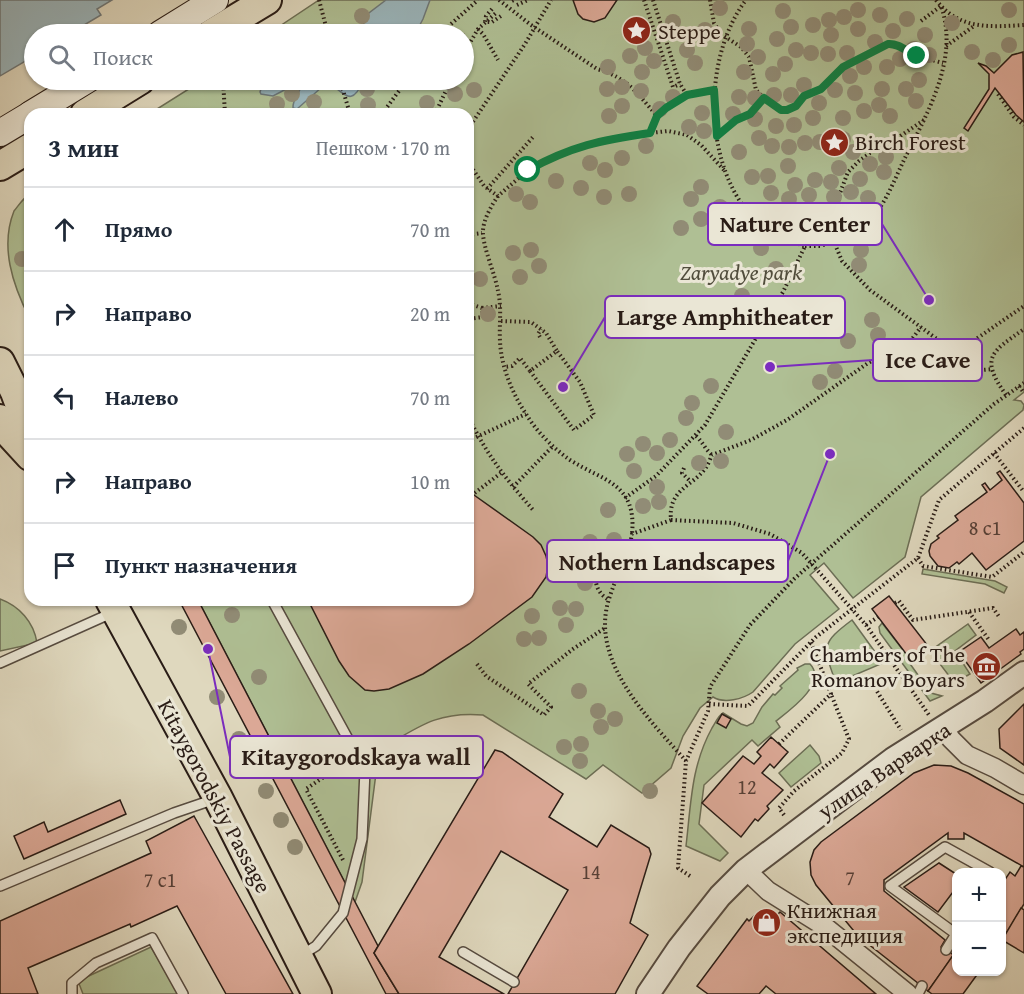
<!DOCTYPE html>
<html lang="ru">
<head>
<meta charset="utf-8">
<style>
	:root { --surface:#fff; --page:#f6f6f7; --text:#1f2937; --muted:#747a83; --line:#e0e1e3 }
	body { margin:0; font-family:"Gentium Book Plus",serif; background:var(--page); color:var(--text) }
	.controls { position:absolute; right:18px; bottom:18px; display:grid; overflow:hidden; border-radius:12px; box-shadow:0 2px 4px #0004 }
	.controls button { width:54px; height:54px; display:grid; place-items:center; padding:0; border:0; border-bottom:2px solid var(--line); background:var(--surface); color:var(--text); font:30px sans-serif }
	.stop { position:absolute; width:18px; height:18px; margin:-14px; border:4px solid #0b8043; border-radius:50%; background:#fff }
	.stop.end { background:#0b8043; border-color:#fff; box-shadow:0 2px 6px #0008 }
	.list { margin:0; padding:0; list-style:none }
	h2 { display:flex; justify-content:space-between; align-items:center; height:78px; margin:0; padding:0 24px; font-size:26px }
	h2 small { font-size:20px; font-weight:400; color:var(--muted) }
	.list li { display:grid; grid-template-columns:39px 1fr auto; gap:18px; align-items:center; box-sizing:border-box; height:84px; padding:0 24px; border-top:2px solid var(--line) }
	.list b { display:block; font-size:22px; white-space:nowrap }
	.list em { font-size:20px; font-style:normal; color:var(--muted) }
	.icon { flex:none; width:33px; height:33px; fill:none; stroke:currentColor; stroke-width:2; stroke-linecap:round; stroke-linejoin:round }
	.map { position:relative; flex:none; width:1024px; height:994px; overflow:hidden }
	.search { position:absolute; background:var(--surface); box-shadow:0 2px 4px #0004; left:24px; top:24px; width:450px; height:66px; display:flex; align-items:center; gap:15px; box-sizing:border-box; padding:0 21px; border-radius:33px; color:var(--muted); font-size:22px }
	.panel { position:absolute; background:var(--surface); box-shadow:0 2px 4px #0004; left:24px; top:108px; width:450px; height:498px; border-radius:18px }
	.map>svg:first-child { display:block }
	.green { fill:#afbf94; stroke:#6c6e55; stroke-width:1.5 }
	.water { fill:#9ab6bd; stroke:#6d787a; stroke-width:1.5 }
	.building { fill:#dca997; stroke:#291c16; stroke-width:1.5 }
	.lines { fill:none; stroke-linecap:round; stroke-linejoin:round }
	.service-casing { stroke:#564b40; stroke-width:12 }
	.minor-casing { stroke:#564b40; stroke-width:21 }
	.tertiary-casing { stroke:#564b40; stroke-width:26 }
	.secondary-casing { stroke:#291c16; stroke-width:28 }
	.primary-casing { stroke:#291c16; stroke-width:32 }
	.path { stroke:#291c16; stroke-width:4; stroke-dasharray:1.5 3; stroke-linecap:butt }
	.service { stroke:#eae6d5; stroke-width:9 }
	.minor { stroke:#eae6d5; stroke-width:18 }
	.tertiary { stroke:#eae6d5; stroke-width:22 }
	.secondary { stroke:#eae6d5; stroke-width:26 }
	.primary { stroke:#dfd8be; stroke-width:28 }
	.path-bridge { stroke:#291c16; stroke-width:4; stroke-dasharray:1.5 3; stroke-linecap:butt }
	.tree { fill:#918c76 }
	.route { stroke:#0b8043; stroke-width:8 }
	.labels { text-anchor:middle; stroke-width:6; stroke-linejoin:round; paint-order:stroke }
	.number-label { font-size:20px; fill:#563f36 }
	.poi-label { font-size:22px; fill:#291c16; stroke:#eae6d5; text-anchor:start }
	.park-label { font-size:22px; font-style:italic; fill:#514d3c; stroke:#eae6d5 }
	.street-label { font-size:22px; fill:#291c16; stroke:#eae6d5 }
	.leader { fill:none; stroke:#7b2cbf; stroke-width:2 }
	.callout-dot { fill:#7b2cbf; stroke:#eae6d5; stroke-width:2 }
	.callout { fill:#eae6d5; stroke:#7b2cbf; stroke-width:2 }
	.callout-label { font-size:24px; text-anchor:middle; font-weight:bold; fill:#291c16 }
</style>
</head>
<body>
<div class="map">
<svg width="1024" height="994" viewBox="0 0 1024 994">
	<rect width="100%" height="100%" fill="#dfd8be"/>
	<filter id="stains"><feTurbulence type="fractalNoise" baseFrequency=".00333" numOctaves="4"/><feColorMatrix values="0 0 0 0 .2 0 0 0 0 .09 0 0 0 0 .02 0 0 0 .5 -.17"/></filter>
	<radialGradient id="worn" r=".72"><stop offset=".6" stop-color="#630" stop-opacity="0"/><stop offset="1" stop-color="#630" stop-opacity=".3"/></radialGradient>
	<g class="green">
		<path d="M319,0H1024V392L1014,400L1021,401L1024,405L1023,410L921,497L905,557L853,598L824,563L810,575L839,609L795,644L753,692C743,699 724,704 713,697L700,708L683,736L671,768L642,793L603,765L586,779L483,715C436,711 417,728 379,750L362,882L355,902L198,600H468V114H149L203,80H464V34H268Z"/>
		<path d="M30,194V319C12,284 0,246 14,211C19,205 23,198 30,194Z"/>
		<path d="M923,569L995,581L1007,587L1004,593L985,584L922,574Z"/>
		<path d="M0,599C19,606 34,622 37,643L0,651Z"/>
		<path d="M852,620L883,663L836,683C823,647 820,644 852,620Z"/>
		<path d="M882,623L910,659L908,661L931,693L942,696L930,701L880,633L879,627Z"/>
		<path d="M968,624L976,635L955,651L970,674L958,681H953L930,651Z"/>
		<path d="M805,664H810C828,683 790,710 776,721L780,727L758,746L752,740L704,785L699,824L728,853L720,861L686,846C691,804 691,766 712,728C716,722 718,716 723,713L741,724L747,726L753,723L762,707L773,694L775,695L782,688L780,686L798,670L797,668Z"/>
		<path d="M810,745L819,756L821,763L791,787L779,773Z"/>
		<path d="M151,947L179,994H83L78,981Z"/>
	</g>
	<g class="water">
		<path d="M0,0H112L97,9L101,15L69,34H34V56L0,76Z"/>
		<path d="M386,0H430L423,19L415,34H362L365,16Z"/>
		<path d="M271,80H364C351,108 346,94 329,83L322,87L297,109L293,108C292,98 303,90 302,81L273,96L261,94L260,92L262,86Z"/>
	</g>
	<g class="building">
		<path d="M573,0H617L605,18L594,22L583,19L578,14Z"/>
		<path d="M1023,52L1024,122L1016,115L995,88L968,131L964,128L989,89V74L978,63L986,66L994,73L1012,55Z"/>
		<path d="M1000,471L1024,503V541L986,570L972,553L959,564L957,562L949,568L938,566L930,556L929,551L931,544L939,538L937,536L958,520L955,516L987,492L982,485L985,483L990,490L1002,480L997,473Z"/>
		<path d="M468,488L474,495L533,537L541,545L546,556L548,565L546,577L532,597L469,644L423,674L389,689L374,691L365,690L349,676L339,661L308,600H468Z"/>
		<path d="M889,596L928,646L910,659L872,609Z"/>
		<path d="M179,600H198L378,946L374,953L399,994H386Z"/>
		<path d="M1016,629L1020,635L1024,632V649L1020,652L1021,654L981,683L959,652L981,637L989,648Z"/>
		<path d="M1024,704V765L1000,748L999,729Z"/>
		<path d="M722,714L731,719L726,728L717,723Z"/>
		<path d="M771,737L788,752L774,768L770,764L762,773L783,790L767,806L769,809L758,821L755,819L741,837L702,803L743,756L754,764L761,756L757,752Z"/>
		<path d="M495,750L502,752L563,794L549,817L597,847L611,825L649,848L651,854L630,923L648,935L615,994H508L568,890L501,851L439,957L504,994H399L374,953Z"/>
		<path d="M934,765L951,766L968,773L1024,804V867L964,833V839H948V833L884,880V891L945,940L941,947L954,955L928,991L858,936L816,885L811,875L810,862L814,850L821,842L914,773Z"/>
		<path d="M120,800L126,814L24,859L14,836L44,822L48,832Z"/>
		<path d="M194,816L293,994H226L177,906L131,927L130,924L28,968L38,994H0V921L151,853L146,841Z"/>
		<path d="M939,863L956,874V888L938,912L904,887Z"/>
		<path d="M1021,866L1024,867V904L1002,941V884L1010,872L1015,876Z"/>
		<path d="M1021,908L1024,910V953L1002,940Z"/>
		<path d="M769,910L777,915L780,912L876,994H776L766,986L759,994H708L697,986L747,919L749,921L758,912Z"/>
		<path d="M956,951V972H979L963,994H932L928,991Z"/>
	</g>
	<g class="lines">
		<defs>
			<g id="service">
				<path d="M272,600L365,770L362,839L343,913L316,946L300,956"/>
				<path d="M0,663L114,612"/>
				<path d="M0,886L174,813L215,799"/>
				<path d="M956,934L890,886L945,847L990,872"/>
				<path d="M946,950L956,934"/>
				<path d="M463,952L514,982"/>
				<path d="M72,994V983L96,963L152,938L183,994"/>
				<path d="M918,994L922,986"/>
			</g>
			<g id="minor">
				<path d="M944,728L951,739L967,755L995,768L1024,785"/>
				<path d="M746,870L768,891L824,926L908,994"/>
			</g>
			<path id="tertiary" d="M648,994L679,948L720,896L746,870L893,759L985,701L1024,673"/>
			<g id="secondary">
				<path d="M160,34L215,0"/>
				<path d="M31,114L87,80"/>
				<path d="M0,133L30,115"/>
			</g>
			<g id="primary">
				<path d="M211,34L267,0"/>
				<path d="M85,114L140,80"/>
				<path d="M0,166L30,148"/>
				<path d="M0,362L15,392L30,432"/>
				<path d="M0,419L8,432L30,456"/>
				<path d="M110,600L218,798L317,994"/>
			</g>
		</defs>
		<use href="#service" class="service-casing"/>
		<use href="#minor" class="minor-casing"/>
		<use href="#tertiary" class="tertiary-casing"/>
		<use href="#secondary" class="secondary-casing"/>
		<use href="#primary" class="primary-casing"/>
		<g class="path">
			<path d="M319,0L328,34"/>
			<path d="M644,0L673,87L680,84"/>
			<path d="M653,0L680,84L687,95"/>
			<path d="M710,0L714,23L721,34L741,47L749,57L756,90L764,98"/>
			<path d="M936,0C959,30 990,27 1024,25"/>
			<path d="M512,1L514,0"/>
			<path d="M517,5L528,0"/>
			<path d="M492,9L486,16L485,22H492L501,16"/>
			<path d="M921,21L941,6"/>
			<path d="M531,25L597,69C628,78 636,92 657,116"/>
			<path d="M478,29L483,34L498,60"/>
			<path d="M442,34L451,24L478,0"/>
			<path d="M946,46L974,26"/>
			<path d="M464,53L478,29L496,13"/>
			<path d="M223,80L225,114"/>
			<path d="M340,80L350,114"/>
			<path d="M998,94L1014,117L1024,125"/>
			<path d="M382,114L407,80"/>
			<path d="M435,114L451,80"/>
			<path d="M924,120L890,143L870,153L859,161L848,172L840,193L834,228V242C849,238 861,230 872,218C886,202 894,181 903,162C926,115 960,60 941,6"/>
			<path d="M468,129L525,44L551,0"/>
			<path d="M650,133C652,127 654,119 658,115C672,99 694,94 715,90"/>
			<path d="M717,136L736,120L750,114L764,98L781,110H787L796,106L804,96L821,89L843,67L888,43H896L917,56L943,63"/>
			<path d="M468,162L484,186L498,196L528,170L571,149L602,140L650,133L668,131L687,135L701,145L724,170"/>
			<path d="M487,189L533,137"/>
			<path d="M498,196C491,206 482,222 483,234C484,250 495,274 498,291C502,308 499,324 500,341C501,366 512,393 526,414C537,432 553,448 570,460C603,481 637,483 632,534"/>
			<path d="M468,235L482,233"/>
			<path d="M805,246H820L834,242L842,261L870,290L952,350L963,348L1024,306"/>
			<path d="M468,303L482,308L483,317L468,319"/>
			<path d="M482,308L501,306"/>
			<path d="M501,321L531,322L546,333L557,351L530,371L520,358L512,366L504,367"/>
			<path d="M540,337L538,334L541,329"/>
			<path d="M912,339L955,367L970,371L993,369"/>
			<path d="M530,371L574,430L594,415L580,382L557,351"/>
			<path d="M1019,386L1024,393"/>
			<path d="M1006,395C979,357 992,352 1024,329"/>
			<path d="M468,416C487,455 505,478 534,511"/>
			<path d="M696,436C702,441 705,449 712,455"/>
			<path d="M468,441L526,414"/>
			<path d="M994,453L1024,492"/>
			<path d="M684,468L682,473L690,481"/>
			<path d="M513,487L553,446"/>
			<path d="M468,491L472,495L501,473"/>
			<path d="M625,498L656,476L705,425L783,292L805,246C784,240 762,228 747,211C703,156 704,55 746,0"/>
			<path d="M671,520L733,523L770,534L802,553L866,625L929,715"/>
			<path d="M918,558L923,566L992,577L1024,552"/>
			<path d="M595,570C595,584 597,593 609,600"/>
			<path d="M619,577L627,579L634,573"/>
			<path d="M895,603L899,601L913,620L993,608L1000,618"/>
			<path d="M969,612L989,640"/>
			<path d="M866,625L878,617"/>
			<path d="M477,664L486,676L544,715L551,707L528,684L573,649L605,628"/>
			<path d="M870,680L901,730"/>
			<path d="M709,704L748,706L816,637L918,558L939,500L1024,428"/>
			<path d="M779,744L831,694L811,642"/>
			<path d="M686,761C649,719 589,661 609,599C616,576 628,557 632,534L671,520C668,490 691,487 705,469C708,465 710,459 712,455L751,440L787,420L868,363L912,339L921,327"/>
			<path d="M784,815L779,808L794,791L842,753L849,739L831,694"/>
			<path d="M343,860L306,789L346,762"/>
			<path d="M690,876L678,868L686,761L708,711L710,687L750,625L794,579L994,404L1024,383"/>
		</g>
		<use href="#service" class="service"/>
		<use href="#minor" class="minor"/>
		<use href="#tertiary" class="tertiary"/>
		<use href="#secondary" class="secondary"/>
		<use href="#primary" class="primary"/>
		<path class="path-bridge" d="M499,0L531,25"/>
	</g>
	<g class="tree">
		<circle cx="720" cy="8" r="8"/>
		<circle cx="858" cy="10" r="8"/>
		<circle cx="1009" cy="10" r="8"/>
		<circle cx="783" cy="11" r="8"/>
		<circle cx="880" cy="15" r="8"/>
		<circle cx="362" cy="16" r="8"/>
		<circle cx="844" cy="17" r="8"/>
		<circle cx="907" cy="19" r="8"/>
		<circle cx="829" cy="20" r="8"/>
		<circle cx="673" cy="22" r="8"/>
		<circle cx="952" cy="23" r="8"/>
		<circle cx="813" cy="25" r="8"/>
		<circle cx="791" cy="27" r="8"/>
		<circle cx="749" cy="29" r="8"/>
		<circle cx="858" cy="29" r="8"/>
		<circle cx="705" cy="30" r="8"/>
		<circle cx="893" cy="31" r="8"/>
		<circle cx="831" cy="35" r="8"/>
		<circle cx="925" cy="35" r="8"/>
		<circle cx="777" cy="39" r="8"/>
		<circle cx="875" cy="42" r="8"/>
		<circle cx="747" cy="44" r="8"/>
		<circle cx="1009" cy="45" r="8"/>
		<circle cx="645" cy="48" r="8"/>
		<circle cx="914" cy="49" r="8"/>
		<circle cx="687" cy="50" r="8"/>
		<circle cx="796" cy="50" r="8"/>
		<circle cx="972" cy="52" r="8"/>
		<circle cx="811" cy="53" r="8"/>
		<circle cx="847" cy="53" r="8"/>
		<circle cx="828" cy="54" r="8"/>
		<circle cx="929" cy="55" r="8"/>
		<circle cx="630" cy="56" r="8"/>
		<circle cx="758" cy="57" r="8"/>
		<circle cx="900" cy="59" r="8"/>
		<circle cx="993" cy="60" r="8"/>
		<circle cx="654" cy="61" r="8"/>
		<circle cx="695" cy="63" r="8"/>
		<circle cx="785" cy="64" r="8"/>
		<circle cx="608" cy="67" r="8"/>
		<circle cx="864" cy="67" r="8"/>
		<circle cx="887" cy="67" r="8"/>
		<circle cx="642" cy="72" r="8"/>
		<circle cx="744" cy="72" r="8"/>
		<circle cx="773" cy="74" r="8"/>
		<circle cx="850" cy="76" r="8"/>
		<circle cx="919" cy="80" r="8"/>
		<circle cx="804" cy="85" r="8"/>
		<circle cx="622" cy="87" r="8"/>
		<circle cx="367" cy="89" r="8"/>
		<circle cx="607" cy="89" r="8"/>
		<circle cx="882" cy="89" r="8"/>
		<circle cx="906" cy="89" r="8"/>
		<circle cx="474" cy="90" r="8"/>
		<circle cx="835" cy="90" r="8"/>
		<circle cx="641" cy="91" r="8"/>
		<circle cx="855" cy="93" r="8"/>
		<circle cx="292" cy="94" r="8"/>
		<circle cx="455" cy="94" r="8"/>
		<circle cx="774" cy="95" r="8"/>
		<circle cx="791" cy="95" r="8"/>
		<circle cx="673" cy="97" r="8"/>
		<circle cx="739" cy="97" r="8"/>
		<circle cx="755" cy="98" r="8"/>
		<circle cx="916" cy="101" r="8"/>
		<circle cx="314" cy="102" r="8"/>
		<circle cx="427" cy="103" r="8"/>
		<circle cx="819" cy="103" r="8"/>
		<circle cx="277" cy="104" r="8"/>
		<circle cx="368" cy="105" r="8"/>
		<circle cx="879" cy="105" r="8"/>
		<circle cx="622" cy="106" r="8"/>
		<circle cx="660" cy="109" r="8"/>
		<circle cx="864" cy="111" r="8"/>
		<circle cx="702" cy="113" r="8"/>
		<circle cx="733" cy="114" r="8"/>
		<circle cx="609" cy="116" r="8"/>
		<circle cx="890" cy="116" r="8"/>
		<circle cx="813" cy="118" r="8"/>
		<circle cx="843" cy="118" r="8"/>
		<circle cx="755" cy="119" r="8"/>
		<circle cx="794" cy="125" r="8"/>
		<circle cx="776" cy="126" r="8"/>
		<circle cx="689" cy="127" r="8"/>
		<circle cx="704" cy="131" r="8"/>
		<circle cx="759" cy="138" r="8"/>
		<circle cx="843" cy="139" r="8"/>
		<circle cx="820" cy="142" r="8"/>
		<circle cx="805" cy="143" r="8"/>
		<circle cx="646" cy="146" r="8"/>
		<circle cx="772" cy="146" r="8"/>
		<circle cx="789" cy="147" r="8"/>
		<circle cx="739" cy="152" r="8"/>
		<circle cx="853" cy="152" r="8"/>
		<circle cx="886" cy="157" r="8"/>
		<circle cx="622" cy="158" r="8"/>
		<circle cx="590" cy="163" r="8"/>
		<circle cx="870" cy="164" r="8"/>
		<circle cx="788" cy="166" r="8"/>
		<circle cx="839" cy="168" r="8"/>
		<circle cx="605" cy="170" r="8"/>
		<circle cx="884" cy="172" r="8"/>
		<circle cx="768" cy="176" r="8"/>
		<circle cx="752" cy="177" r="8"/>
		<circle cx="860" cy="179" r="8"/>
		<circle cx="815" cy="180" r="8"/>
		<circle cx="556" cy="181" r="8"/>
		<circle cx="831" cy="182" r="8"/>
		<circle cx="795" cy="185" r="8"/>
		<circle cx="701" cy="187" r="8"/>
		<circle cx="581" cy="188" r="8"/>
		<circle cx="851" cy="192" r="8"/>
		<circle cx="771" cy="193" r="8"/>
		<circle cx="516" cy="194" r="8"/>
		<circle cx="629" cy="194" r="8"/>
		<circle cx="809" cy="195" r="8"/>
		<circle cx="604" cy="197" r="8"/>
		<circle cx="834" cy="197" r="8"/>
		<circle cx="868" cy="198" r="8"/>
		<circle cx="691" cy="199" r="8"/>
		<circle cx="789" cy="199" r="8"/>
		<circle cx="530" cy="202" r="8"/>
		<circle cx="720" cy="207" r="8"/>
		<circle cx="850" cy="210" r="8"/>
		<circle cx="701" cy="219" r="8"/>
		<circle cx="681" cy="228" r="8"/>
		<circle cx="761" cy="248" r="8"/>
		<circle cx="531" cy="250" r="8"/>
		<circle cx="861" cy="250" r="8"/>
		<circle cx="513" cy="253" r="8"/>
		<circle cx="22" cy="259" r="8"/>
		<circle cx="859" cy="265" r="8"/>
		<circle cx="539" cy="266" r="8"/>
		<circle cx="776" cy="269" r="8"/>
		<circle cx="520" cy="277" r="8"/>
		<circle cx="480" cy="279" r="8"/>
		<circle cx="742" cy="296" r="8"/>
		<circle cx="488" cy="314" r="8"/>
		<circle cx="872" cy="320" r="8"/>
		<circle cx="878" cy="335" r="8"/>
		<circle cx="848" cy="341" r="8"/>
		<circle cx="835" cy="371" r="8"/>
		<circle cx="820" cy="382" r="8"/>
		<circle cx="711" cy="386" r="8"/>
		<circle cx="692" cy="403" r="8"/>
		<circle cx="686" cy="418" r="8"/>
		<circle cx="726" cy="432" r="8"/>
		<circle cx="670" cy="440" r="8"/>
		<circle cx="643" cy="444" r="8"/>
		<circle cx="657" cy="453" r="8"/>
		<circle cx="627" cy="454" r="8"/>
		<circle cx="721" cy="461" r="8"/>
		<circle cx="699" cy="463" r="8"/>
		<circle cx="634" cy="471" r="8"/>
		<circle cx="657" cy="487" r="8"/>
		<circle cx="659" cy="502" r="8"/>
		<circle cx="643" cy="506" r="8"/>
		<circle cx="608" cy="510" r="8"/>
		<circle cx="614" cy="540" r="8"/>
		<circle cx="590" cy="542" r="8"/>
		<circle cx="585" cy="583" r="8"/>
		<circle cx="560" cy="608" r="8"/>
		<circle cx="576" cy="609" r="8"/>
		<circle cx="232" cy="615" r="8"/>
		<circle cx="532" cy="616" r="8"/>
		<circle cx="566" cy="625" r="8"/>
		<circle cx="179" cy="627" r="8"/>
		<circle cx="539" cy="638" r="8"/>
		<circle cx="524" cy="639" r="8"/>
		<circle cx="259" cy="677" r="8"/>
		<circle cx="579" cy="691" r="8"/>
		<circle cx="217" cy="697" r="8"/>
		<circle cx="598" cy="711" r="8"/>
		<circle cx="615" cy="719" r="8"/>
		<circle cx="601" cy="727" r="8"/>
		<circle cx="239" cy="739" r="8"/>
		<circle cx="581" cy="744" r="8"/>
		<circle cx="564" cy="747" r="8"/>
		<circle cx="580" cy="761" r="8"/>
		<circle cx="266" cy="791" r="8"/>
		<circle cx="650" cy="791" r="8"/>
		<circle cx="281" cy="820" r="8"/>
		<circle cx="295" cy="847" r="8"/>
	</g>
	<g class="lines">
		<path class="route" d="M528,170C572,146 601,140 650,133L657,116L666,108L687,95L714,90L717,136L736,120L750,114L764,98L781,110H787L796,106L804,96L821,89L843,67L888,44C899,43 907,52 917,56"/>
	</g>
	<defs>
		<symbol id="sight-disc" viewBox="-11 -11 22 22"><circle r="9.5" fill="#8f2418" stroke="#eae6d5"/><path d="M0-6L1.8-2.2L6-1.7L2.9 1.2L3.7 5.4L0 3.3L-3.7 5.4L-2.9 1.2L-6-1.7L-1.8-2.2Z" fill="#fff"/></symbol>
		<symbol id="museum-disc" viewBox="-11 -11 22 22"><circle r="9.5" fill="#8f2418" stroke="#eae6d5"/><path d="M0-6L6-3V-2H-6V-3ZM-5-1h2V3h-2ZM-1-1h2V3h-2ZM3-1h2V3H3ZM-6 4H6V6H-6Z" fill="#fff"/></symbol>
		<symbol id="shop-disc" viewBox="-11 -11 22 22"><circle r="9.5" fill="#8f2418" stroke="#eae6d5"/><path d="M-5-2.5h2.3a2.7 3.5 0 0 1 5.4 0H5L5.5 6h-11ZM-1.5-2.5h3a1.5 2.3 0 0 0-3 0Z" fill="#fff"/></symbol>
	</defs>
	<g fill-rule="evenodd">
		<use href="#sight-disc" x="620" y="14" width="33" height="33"/>
		<use href="#sight-disc" x="818" y="126" width="33" height="33"/>
		<use href="#museum-disc" x="970" y="650" width="33" height="33"/>
		<use href="#shop-disc" x="750" y="906" width="33" height="33"/>
	</g>
	<g class="labels">
		<g class="number-label">
			<text x="985" y="535">8 с1</text>
			<text x="747" y="794">12</text>
			<text x="591" y="879">14</text>
			<text x="850" y="885">7</text>
			<text x="160" y="887">7 с1</text>
		</g>
		<g class="poi-label">
			<text x="658" y="39">Steppe</text>
			<text x="855" y="150">Birch Forest</text>
			<text x="965" y="662" text-anchor="end">Chambers of The<tspan x="965" dy="25">Romanov Boyars</tspan></text>
			<text x="787" y="918">Книжная<tspan x="787" dy="25">экспедиция</tspan></text>
		</g>
		<g class="park-label">
			<text x="741" y="280">Zaryadye park</text>
		</g>
		<g class="street-label">
			<text transform="translate(884 770) rotate(-34)" y="8">улица Варварка</text>
			<text transform="translate(215 796) rotate(62)" y="8">Kitaygorodskiy Passage</text>
		</g>
	</g>
	<path class="leader" d="M929 300L882 224M563 387L605 317M770 367L873 360M830 454L788 561M208 649L230 757"/>
	<g class="callout-dot">
		<circle cx="929" cy="300" r="6"/>
		<circle cx="563" cy="387" r="6"/>
		<circle cx="770" cy="367" r="6"/>
		<circle cx="830" cy="454" r="6"/>
		<circle cx="208" cy="649" r="6"/>
	</g>
	<g class="callout">
		<rect x="708" y="203" width="174" height="42" rx="6"/>
		<rect x="605" y="296" width="240" height="42" rx="6"/>
		<rect x="873" y="339" width="109" height="42" rx="6"/>
		<rect x="547" y="540" width="241" height="42" rx="6"/>
		<rect x="230" y="736" width="253" height="42" rx="6"/>
	</g>
	<g class="callout-label">
		<text x="795" y="232">Nature Center</text>
		<text x="725" y="325">Large Amphitheater</text>
		<text x="928" y="368">Ice Cave</text>
		<text x="667" y="570">Nothern Landscapes</text>
		<text x="356" y="765">Kitaygorodskaya wall</text>
	</g>
	<rect width="100%" height="100%" filter="url(#stains)"/>
	<rect width="100%" height="100%" fill="url(#worn)"/>
</svg>
<div class="controls">
<button>+</button>
<button>−</button>
</div>
<div class="stop" style="left:528px;top:170px"></div>
<div class="stop end" style="left:917px;top:56px"></div>
<div class="search"><svg class="icon" aria-label="search" viewBox="0 0 24 24"><circle cx="10" cy="10" r="6"/><path d="M15 15l6 6"/></svg>Поиск</div>
<section class="panel">
<h2>3 мин<small>Пешком · 170 m</small></h2>
<ul class="list">
<li><svg class="icon" aria-label="ahead" viewBox="0 0 24 24"><path d="M12 20V5M6 11l6-6 6 6"/></svg><div><b>Прямо</b></div><em>70 m</em></li>
<li><svg class="icon" aria-label="right" viewBox="0 0 24 24"><path d="M7 20v-9h11M14 6l5 5-5 5"/></svg><div><b>Направо</b></div><em>20 m</em></li>
<li><svg class="icon" aria-label="left" viewBox="0 0 24 24"><path d="M17 20v-9H6M10 6l-5 5 5 5"/></svg><div><b>Налево</b></div><em>70 m</em></li>
<li><svg class="icon" aria-label="right" viewBox="0 0 24 24"><path d="M7 20v-9h11M14 6l5 5-5 5"/></svg><div><b>Направо</b></div><em>10 m</em></li>
<li><svg class="icon" aria-label="arrive" viewBox="0 0 24 24"><path d="M6 21V4h12l-3 4 3 4H6"/></svg><div><b>Пункт назначения</b></div></li>
</ul>
</section>
</div>
</body>
</html>
